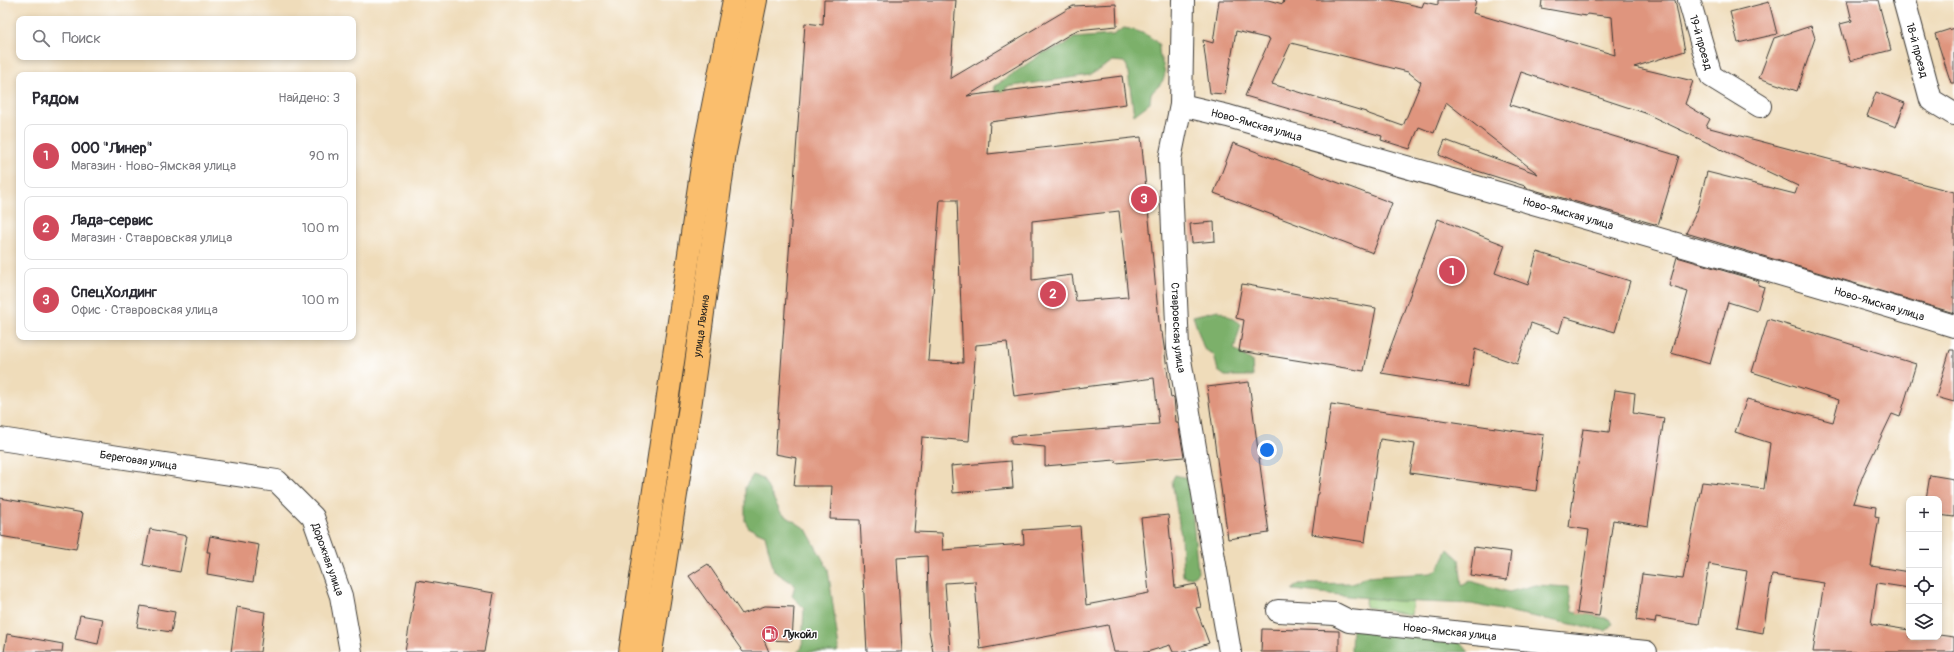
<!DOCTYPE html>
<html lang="ru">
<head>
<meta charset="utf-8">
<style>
	:root { --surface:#fff; --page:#f2f2f3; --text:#2b2b33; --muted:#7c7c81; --line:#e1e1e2; --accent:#d1495b }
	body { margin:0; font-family:Pangolin,sans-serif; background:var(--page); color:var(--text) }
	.controls { position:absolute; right:12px; bottom:12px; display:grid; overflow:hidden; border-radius:8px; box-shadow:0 2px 6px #0003 }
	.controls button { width:36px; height:36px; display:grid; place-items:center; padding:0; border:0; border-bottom:1px solid var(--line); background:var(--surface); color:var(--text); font:20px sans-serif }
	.you { position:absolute; left:1267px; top:450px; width:14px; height:14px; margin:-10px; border:3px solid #fff; border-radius:50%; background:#1a73e8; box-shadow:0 0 0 6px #1a73e833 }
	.badge { display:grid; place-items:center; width:26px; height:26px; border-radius:50%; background:var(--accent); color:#fff; font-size:13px; font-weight:700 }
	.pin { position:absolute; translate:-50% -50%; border:2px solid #fff; box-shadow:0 1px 4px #0006 }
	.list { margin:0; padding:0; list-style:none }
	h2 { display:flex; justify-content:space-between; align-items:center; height:52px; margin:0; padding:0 16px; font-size:17px }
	h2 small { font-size:13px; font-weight:400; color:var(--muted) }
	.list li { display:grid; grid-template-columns:26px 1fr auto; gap:12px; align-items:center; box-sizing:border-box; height:64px; margin:0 8px 8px; padding:0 8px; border:1px solid var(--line); border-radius:8px }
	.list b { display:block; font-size:15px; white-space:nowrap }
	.list p { margin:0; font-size:13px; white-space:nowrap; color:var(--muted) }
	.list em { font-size:13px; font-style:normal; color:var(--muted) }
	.icon { flex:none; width:22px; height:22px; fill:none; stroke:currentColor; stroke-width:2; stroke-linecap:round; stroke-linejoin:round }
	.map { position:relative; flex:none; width:1954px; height:652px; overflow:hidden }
	.search { position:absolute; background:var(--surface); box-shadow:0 2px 6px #0003; left:16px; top:16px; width:340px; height:44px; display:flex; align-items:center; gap:10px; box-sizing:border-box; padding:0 14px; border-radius:8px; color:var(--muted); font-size:15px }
	.panel { position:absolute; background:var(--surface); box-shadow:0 2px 6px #0003; left:16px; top:72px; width:340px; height:268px; border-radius:8px }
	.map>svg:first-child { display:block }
	.green { fill:#9bcc7b; stroke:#5c744c }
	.forest { fill:#7cb06b; stroke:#4c6644 }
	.building { fill:#df957e; fill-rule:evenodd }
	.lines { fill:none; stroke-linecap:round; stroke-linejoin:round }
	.minor-casing { stroke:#3c3934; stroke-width:24 }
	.highway-casing { stroke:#3c3934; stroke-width:24 }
	.minor { stroke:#fff; stroke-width:22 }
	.highway { stroke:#fabe6d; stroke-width:22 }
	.labels { text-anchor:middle; stroke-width:3; stroke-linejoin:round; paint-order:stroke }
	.street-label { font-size:11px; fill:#1c1c1c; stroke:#fff }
	.poi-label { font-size:11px; font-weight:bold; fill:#1c1c1c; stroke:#fff; text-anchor:start }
</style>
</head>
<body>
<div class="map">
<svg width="1954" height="652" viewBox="0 0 1954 652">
	<rect width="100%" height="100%" fill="#fff"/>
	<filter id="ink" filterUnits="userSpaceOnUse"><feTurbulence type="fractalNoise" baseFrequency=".025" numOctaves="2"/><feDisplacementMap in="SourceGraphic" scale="8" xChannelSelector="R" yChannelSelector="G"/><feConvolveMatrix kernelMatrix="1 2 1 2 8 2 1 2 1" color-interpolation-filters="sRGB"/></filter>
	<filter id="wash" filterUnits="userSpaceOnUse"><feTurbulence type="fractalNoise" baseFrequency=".012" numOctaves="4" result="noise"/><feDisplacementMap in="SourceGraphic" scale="16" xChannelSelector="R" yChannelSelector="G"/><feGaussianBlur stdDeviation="0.9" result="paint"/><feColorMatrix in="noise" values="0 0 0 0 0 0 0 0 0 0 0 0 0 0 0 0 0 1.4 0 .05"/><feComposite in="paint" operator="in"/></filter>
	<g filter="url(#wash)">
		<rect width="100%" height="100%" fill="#efdcba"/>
		<path class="green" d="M1366,585L1414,589L1411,615L1365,607Z"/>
		<g class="forest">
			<path d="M1124,28C1137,30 1151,35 1159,45C1158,68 1177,72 1151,93L1150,103L1134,115L1127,66L1124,62L1113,61L1090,75L1006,87L1003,113L993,118L995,86L1043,53L1061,47L1074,38L1113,35Z"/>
			<path d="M1218,310L1241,324L1234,349L1252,361L1253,376H1225L1218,371L1214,355L1204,349L1193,316Z"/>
			<path d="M753,475L763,479L781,513L806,529L828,569L839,648L837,652H797L802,648L804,608L792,596L795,585L774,571L765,535L749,528L745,521V487Z"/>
			<path d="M1175,475L1187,478L1190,489L1198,572C1193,577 1190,579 1183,576L1181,536L1172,481Z"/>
			<path d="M1448,549L1459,559L1462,586L1470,581L1509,592L1535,585L1568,587L1573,611L1609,619L1612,624L1606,631L1471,604L1396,601L1292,590L1299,584L1355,583L1364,577L1431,573L1438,569Z"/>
			<path d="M1352,625L1460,642L1469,652H1351Z"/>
		</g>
		<g id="blocks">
			<g class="building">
				<path d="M824,0H956L950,79L1073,6L1116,4L1117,26L1077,30L967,96L1122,76L1126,104L990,122L988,154L1141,137L1160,332H1162L1171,398L1174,397L1176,422H1178L1184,457L1116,463L1115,460L1045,466V447L1011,444V436L1159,424L1154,378L1014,396L1007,342L976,345L969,441L922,437L914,532L942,533L943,550L1024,544L1023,530L1080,526L1086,605L1149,593L1141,518L1168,515L1175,588L1196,584L1201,607L1196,608L1209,643L1184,652H1173L1170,645L1147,652H1114L1108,625L980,649L975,581L945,583L950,652H933L929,631L927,556L897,558L902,652H867L860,520L830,519L832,486H794L797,458L775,454L805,23L823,25ZM940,200H957L963,363L928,361ZM1119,211L1128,297L1076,301L1072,275L1032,280V221Z"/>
				<path d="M1219,0H1268L1283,4L1284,0H1391L1422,7L1424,2L1438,5V0H1476L1473,13L1615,55L1612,17L1587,14L1586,16L1541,8L1542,0H1675L1685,51L1634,67L1693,81L1685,104L1710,119L1706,127L1954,192V313L1686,233L1697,211L1707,172L1795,194L1798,186L1645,113L1521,72L1510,105L1679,156L1658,225L1527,188L1524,187L1525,186L1468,168L1439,155L1445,140L1538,174L1446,102L1434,133L1419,127L1410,149L1381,140L1382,136L1245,96L1270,39L1236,31L1225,94L1210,93L1203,40L1213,43ZM1291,43L1408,72L1421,82L1403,126L1366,113V112L1272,84Z"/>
				<path d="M1847,0H1878L1891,50L1850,61L1840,24L1852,21Z"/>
				<path d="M1769,2L1777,34L1738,43L1730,12Z"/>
				<path d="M1811,26L1815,38L1797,91L1759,78L1774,38Z"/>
				<path d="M1954,28V83H1951L1935,34Z"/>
				<path d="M1876,92L1905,103L1896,127L1867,116Z"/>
				<path d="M1233,143L1392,203L1373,253L1214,193Z"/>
				<path d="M1438,219L1505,245L1495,273L1528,285L1537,252L1630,281L1615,332L1564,317L1559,333L1531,323L1517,364L1475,349L1469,387L1381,373Z"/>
				<path d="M1214,222L1215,241L1192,243L1190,224Z"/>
				<path d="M1677,257L1759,281L1758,285L1764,287L1757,311L1728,302L1710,364L1671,353L1688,292L1669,286Z"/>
				<path d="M1242,284L1376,308L1364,371L1239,351L1244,320L1236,318Z"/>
				<path d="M1768,319L1916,364L1900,417L1892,414L1863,475L1853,503L1876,507L1875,516L1879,517L1871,566L1909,572V588L1877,583L1871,624L1909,630V637H1939V635L1954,637V652H1813L1824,583L1772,575L1763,633L1737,628L1747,571L1709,564L1699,624L1656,617L1655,623L1636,620L1642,574L1683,579L1702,482L1764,489L1770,443L1735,432L1747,399L1833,422L1839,400L1752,372Z"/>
				<path d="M1950,350H1954V402L1936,397Z"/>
				<path d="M1249,382L1269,533L1228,539L1207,387Z"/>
				<path d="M1615,390L1635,393L1633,413L1664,418L1648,526L1613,520L1599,616L1577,613L1589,530L1569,527L1583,429L1609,432Z"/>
				<path d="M1331,404L1544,435L1536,491L1410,473L1415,444L1380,439L1365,542L1312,534Z"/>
				<path d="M1011,461L1013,488L953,493L951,466Z"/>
				<path d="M1930,475L1954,479V517L1939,515V499H1926Z"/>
				<path d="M0,498L83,513L76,549L0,536Z"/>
				<path d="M150,529L187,536L180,572L143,565Z"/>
				<path d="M210,536L259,545L253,582L207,574L210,552H207Z"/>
				<path d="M1474,547L1511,552L1507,580L1470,575Z"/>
				<path d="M708,564L742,614L765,606L794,607L792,641L764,640L769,652H743L689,576Z"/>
				<path d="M417,580L494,593L484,652H405Z"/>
				<path d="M141,606L175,612L171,632L137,627Z"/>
				<path d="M237,607L265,612L260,652H231Z"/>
				<path d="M80,615L103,619L98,644L75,639Z"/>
				<path d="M1262,629L1339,631V652H1261Z"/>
				<path d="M7,634L63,644L62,652H4Z"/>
			</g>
		</g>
	</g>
	<g filter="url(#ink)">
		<use href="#blocks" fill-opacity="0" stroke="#3c3934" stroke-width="1"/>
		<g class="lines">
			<defs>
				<g id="minor">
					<path id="s1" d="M1183,0L1181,105L1170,159L1178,348L1230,652"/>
					<path id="s2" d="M1689,0L1711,76L1760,106"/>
					<path id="s3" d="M1904,0L1931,100L1954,114"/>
					<path id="s4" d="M1181,105L1228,116C1470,186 1713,252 1954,326"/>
					<path id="s5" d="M0,439L277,481L313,517L341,596L351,652"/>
					<path id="s6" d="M1278,611L1335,614L1349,621L1646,652"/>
				</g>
				<g id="highway">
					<path d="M630,652L705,146L734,0"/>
					<path id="s7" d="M651,652L691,400L725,152L756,0"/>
				</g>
			</defs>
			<use href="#minor" class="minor-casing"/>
			<use href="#highway" class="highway-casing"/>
			<use href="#minor" class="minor"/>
			<use href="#highway" class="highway"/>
		</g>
	</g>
	<defs>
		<symbol id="fuel-disc" viewBox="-11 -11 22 22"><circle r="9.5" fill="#d1495b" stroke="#fff"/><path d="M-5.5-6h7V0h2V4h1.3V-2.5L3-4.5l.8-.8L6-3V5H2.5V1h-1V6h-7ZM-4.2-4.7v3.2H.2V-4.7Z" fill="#fff"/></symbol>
	</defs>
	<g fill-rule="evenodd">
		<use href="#fuel-disc" x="760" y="624" width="20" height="20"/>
	</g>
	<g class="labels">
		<g class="street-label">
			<text dy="4" stroke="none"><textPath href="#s2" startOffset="44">19-й проезд</textPath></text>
			<text dy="4" stroke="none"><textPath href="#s3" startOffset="52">18-й проезд</textPath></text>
			<text dy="4" stroke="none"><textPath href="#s4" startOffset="78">Ново-Ямская улица</textPath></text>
			<text dy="4" stroke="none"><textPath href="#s4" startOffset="402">Ново-Ямская улица</textPath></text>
			<text dy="4" stroke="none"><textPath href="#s4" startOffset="726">Ново-Ямская улица</textPath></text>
			<text dy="4" stroke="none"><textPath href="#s7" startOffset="330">улица Лакина</textPath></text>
			<text dy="4" stroke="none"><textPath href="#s1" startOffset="329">Ставровская улица</textPath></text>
			<text dy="4" stroke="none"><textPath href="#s5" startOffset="140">Береговая улица</textPath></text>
			<text dy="4" stroke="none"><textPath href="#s5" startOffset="376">Дорожная улица</textPath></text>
			<text dy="4" stroke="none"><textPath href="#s6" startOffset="174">Ново-Ямская улица</textPath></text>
		</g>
		<g class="poi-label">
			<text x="783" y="638">Лукойл</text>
		</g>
	</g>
</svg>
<div class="controls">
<button>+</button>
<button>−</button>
<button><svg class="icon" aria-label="locate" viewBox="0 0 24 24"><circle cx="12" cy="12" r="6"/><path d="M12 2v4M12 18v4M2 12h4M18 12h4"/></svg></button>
<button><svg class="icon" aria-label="layers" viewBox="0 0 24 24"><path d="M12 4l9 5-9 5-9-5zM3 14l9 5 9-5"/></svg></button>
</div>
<div class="you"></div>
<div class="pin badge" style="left:1452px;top:271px">1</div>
<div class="pin badge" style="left:1053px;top:294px">2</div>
<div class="pin badge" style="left:1144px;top:199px">3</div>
<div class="search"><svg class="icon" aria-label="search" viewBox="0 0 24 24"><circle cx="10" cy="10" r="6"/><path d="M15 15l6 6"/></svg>Поиск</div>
<section class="panel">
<h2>Рядом<small>Найдено: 3</small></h2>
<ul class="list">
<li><span class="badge">1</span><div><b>ООО &quot;Линер&quot;</b><p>Магазин · Ново-Ямская улица</p></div><em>90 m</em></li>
<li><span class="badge">2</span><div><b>Лада-сервис</b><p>Магазин · Ставровская улица</p></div><em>100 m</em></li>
<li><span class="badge">3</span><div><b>СпецХолдинг</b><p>Офис · Ставровская улица</p></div><em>100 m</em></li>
</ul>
</section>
</div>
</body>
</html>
